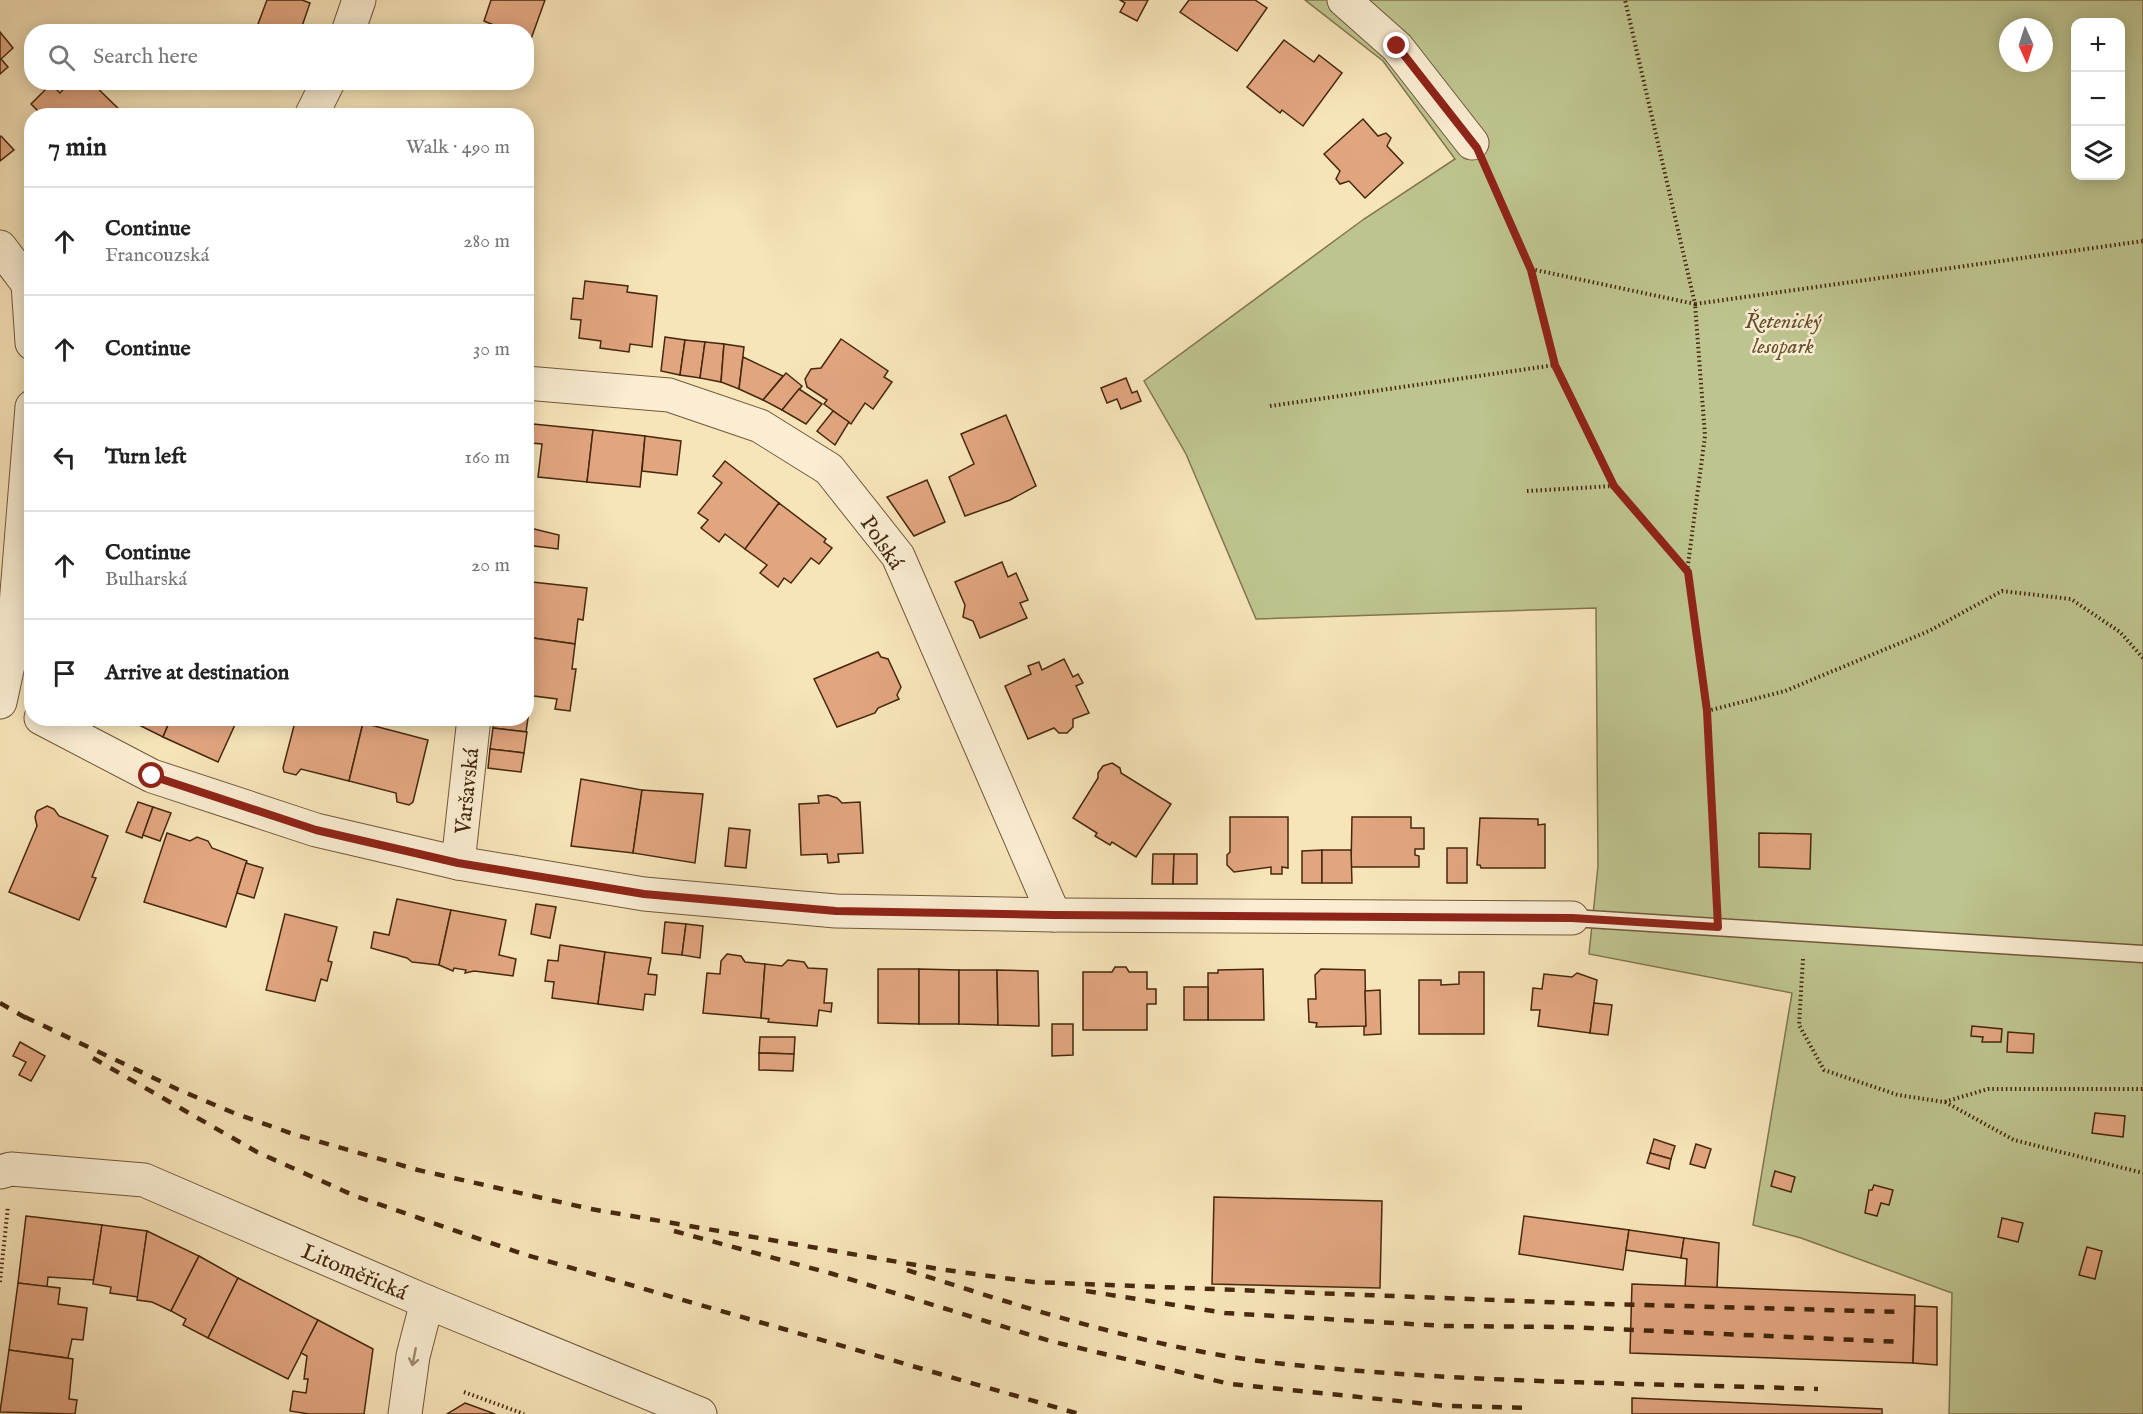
<!DOCTYPE html>
<html lang="en">
<head>
<meta charset="utf-8">
<style>
	:root { --surface:#fff; --page:#f6f6f6; --text:#222; --muted:#767676; --line:#e0e0e0 }
	body { margin:0; font-family:"IM FELL English",serif; background:var(--page); color:var(--text) }
	.controls { position:absolute; right:18px; top:18px; display:grid; overflow:hidden; border-radius:12px; box-shadow:0 3px 15px #0003 }
	.controls button { width:54px; height:54px; display:grid; place-items:center; padding:0; border:0; border-bottom:2px solid var(--line); background:var(--surface); color:var(--text); font:30px sans-serif }
	.compass { position:absolute; left:1999px; top:18px; width:54px; height:54px; border-radius:50%; background:var(--surface); box-shadow:0 3px 15px #0003; rotate:177deg }
	.stop { position:absolute; width:18px; height:18px; margin:-14px; border:4px solid #8f2418; border-radius:50%; background:#fff }
	.stop.end { background:#8f2418; border-color:#fff; box-shadow:0 2px 6px #0008 }
	.list { margin:0; padding:0; list-style:none }
	h2 { display:flex; justify-content:space-between; align-items:center; height:78px; margin:0; padding:0 24px; font-size:26px }
	h2 small { font-size:20px; font-weight:400; color:var(--muted) }
	.list li { display:grid; grid-template-columns:39px 1fr auto; gap:18px; align-items:center; box-sizing:border-box; height:108px; padding:0 24px; border-top:2px solid var(--line) }
	.list b { display:block; font-size:22px; white-space:nowrap }
	.list p { margin:0; font-size:20px; white-space:nowrap; color:var(--muted) }
	.list em { font-size:20px; font-style:normal; color:var(--muted) }
	.icon { flex:none; width:33px; height:33px; fill:none; stroke:currentColor; stroke-width:2; stroke-linecap:round; stroke-linejoin:round }
	.map { position:relative; flex:none; width:2143px; height:1414px; overflow:hidden }
	.search { position:absolute; background:var(--surface); box-shadow:0 3px 15px #0003; left:24px; top:24px; width:510px; height:66px; display:flex; align-items:center; gap:15px; box-sizing:border-box; padding:0 21px; border-radius:24px; color:var(--muted); font-size:22px }
	.panel { position:absolute; background:var(--surface); box-shadow:0 3px 15px #0003; left:24px; top:108px; width:510px; height:618px; border-radius:24px }
	.map>svg:first-child { display:block }
	.green { fill:#bec48f; stroke:#82764e; stroke-width:1.5; fill-rule:evenodd }
	.building { fill:#e1a580; stroke:#46280d; stroke-width:1.5 }
	.lines { fill:none; stroke-linecap:round; stroke-linejoin:round }
	.lane-casing { stroke:#725738; stroke-width:19 }
	.street-casing { stroke:#725738; stroke-width:35 }
	.path { stroke:#46280d; stroke-width:4; stroke-dasharray:1.5 3; stroke-linecap:butt }
	.lane { stroke:#faedd2; stroke-width:16 }
	.street { stroke:#faedd2; stroke-width:33 }
	.rail { stroke:#46280d; stroke-width:4.5; stroke-dasharray:10 10; stroke-linecap:butt }
	.oneway { stroke:#a08a70 }
	.route { stroke:#8f2418; stroke-width:8 }
	.labels { text-anchor:middle; stroke-width:5; stroke-linejoin:round; paint-order:stroke }
	.park-label { font-size:22px; font-style:italic; fill:#644f2e; stroke:#faedd2 }
	.street-label { font-size:22px; fill:#46280d; stroke:#faedd2 }
</style>
</head>
<body>
<div class="map">
<svg width="2143" height="1414" viewBox="0 0 2143 1414">
	<rect width="100%" height="100%" fill="#f7e4b9"/>
	<filter id="stains"><feTurbulence type="fractalNoise" baseFrequency=".00333" numOctaves="4"/><feColorMatrix values="0 0 0 0 .2 0 0 0 0 .09 0 0 0 0 .02 0 0 0 .5 -.17"/></filter>
	<radialGradient id="worn" r=".72"><stop offset=".6" stop-color="#630" stop-opacity="0"/><stop offset="1" stop-color="#630" stop-opacity=".3"/></radialGradient>
	<path class="green" d="M1305,0H2143V1414H1949L1952,1293L1801,1238L1753,1225L1792,993L1589,954L1598,866L1596,608L1256,619L1186,454L1144,381L1364,219L1455,159L1383,61ZM2076,22H2120V176H2076ZM2008,27H2044V63H2008Z"/>
	<g class="building">
		<path d="M267,0H302L310,3L300,32H255Z"/>
		<path d="M491,0H545L531,39L526,37V32H506V30L484,21Z"/>
		<path d="M1120,0H1148L1137,21L1120,12L1125,3Z"/>
		<path d="M1189,0H1255L1267,8L1237,51L1180,12Z"/>
		<path d="M0,32L13,48L1,59L8,67L0,74Z"/>
		<path d="M1284,40L1314,62L1319,55L1342,73L1303,126L1282,110L1280,113L1247,87Z"/>
		<path d="M70,82H91L126,116H39L41,114L31,104L51,84L60,93Z"/>
		<path d="M1363,119L1378,136L1386,133L1391,138L1387,146L1403,163L1365,198L1349,181L1340,184L1336,179L1340,171L1324,154Z"/>
		<path d="M1,136L14,150L0,161V137Z"/>
		<path d="M585,281L628,286L627,292L657,296L652,347L630,344L629,352L600,348L601,341L579,338L581,320L571,319L573,298L583,299Z"/>
		<path d="M665,337L685,340L680,375L661,371Z"/>
		<path d="M841,339L888,371L884,377L892,382L873,409L865,403L851,424L824,404L827,400L807,387L805,379L811,369L821,368Z"/>
		<path d="M685,340L705,342L700,378L680,375Z"/>
		<path d="M705,342L724,344L721,382L700,378Z"/>
		<path d="M724,344L744,347L739,389L721,382Z"/>
		<path d="M743,357L783,376L763,400L739,389Z"/>
		<path d="M786,373L802,386L782,410L763,400Z"/>
		<path d="M1126,378L1132,393L1137,391L1141,401L1121,409L1117,399L1107,403L1101,388Z"/>
		<path d="M799,389L822,404L806,424L782,410Z"/>
		<path d="M833,411L849,422L835,445L817,431Z"/>
		<path d="M1006,415L1036,486L1010,500L965,516L949,477L974,464L961,434Z"/>
		<path d="M533,424L593,430L587,482L538,477L542,444L531,443Z"/>
		<path d="M593,430L645,436L640,487L587,482Z"/>
		<path d="M645,436L681,441L677,475L642,471Z"/>
		<path d="M725,461L779,503L745,549L725,534L719,542L701,528L708,520L698,513L722,483L713,476Z"/>
		<path d="M927,480L945,522L914,536L887,497Z"/>
		<path d="M779,503L826,539L824,542L832,548L819,564L811,558L791,583L784,578L778,587L760,573L767,565L745,549Z"/>
		<path d="M526,527L559,535L558,549L526,545Z"/>
		<path d="M1002,562L1008,577L1016,573L1028,600L1020,603L1027,618L980,638L973,621L963,617L965,605L955,582Z"/>
		<path d="M532,582L587,588L583,620L578,619L575,644L526,637V607Z"/>
		<path d="M526,637L575,644L572,669H576L570,711L555,709L557,699L526,695Z"/>
		<path d="M878,652L881,657L888,659L901,687L897,695L899,699L878,708L875,713L837,727L814,679Z"/>
		<path d="M1064,659L1073,677L1078,674L1083,683L1076,686L1089,713L1073,719V727L1067,733H1059L1054,728L1028,739L1005,686L1031,674L1028,666L1039,662L1042,670Z"/>
		<path d="M526,710L529,711L526,732L493,728L494,718H526Z"/>
		<path d="M125,718H171L163,737Z"/>
		<path d="M171,718H238L218,762L163,737Z"/>
		<path d="M296,718H347L363,723L349,781L301,769L296,775L284,772L283,768Z"/>
		<path d="M363,723L428,740L413,802L409,805L397,802L396,793L349,781Z"/>
		<path d="M493,728L527,732L524,753L490,749Z"/>
		<path d="M490,749L524,753L521,772L488,768Z"/>
		<path d="M1112,763L1120,768L1121,773L1171,804L1136,857L1112,842L1110,845L1095,836L1097,833L1073,818L1098,778V773L1103,766Z"/>
		<path d="M581,779L642,790L633,853L571,846Z"/>
		<path d="M642,790L703,794L695,863L633,853Z"/>
		<path d="M828,795L837,798L842,803L860,802L863,853L838,854L839,862L828,863L827,854L801,855L799,804L819,803L818,796Z"/>
		<path d="M138,802L153,807L142,838L126,832Z"/>
		<path d="M47,806L54,809L59,816L108,836L92,877L96,878L79,920L9,892L37,826L35,817L37,811Z"/>
		<path d="M153,807L171,813L160,841L143,835Z"/>
		<path d="M1230,817H1288V868L1282,867V874H1271V867L1234,872L1227,865V855L1230,852Z"/>
		<path d="M1352,817H1411V828H1424V849H1415V855L1419,856V867H1351Z"/>
		<path d="M1480,818L1538,819V825L1545,824V868H1481L1480,865H1477Z"/>
		<path d="M729,828L750,830L746,868L725,866Z"/>
		<path d="M167,833L190,841L197,837L208,841L212,848L247,861L226,927L144,902Z"/>
		<path d="M1759,833L1811,834L1810,869L1759,867Z"/>
		<rect x="1447" y="848" width="20" height="35"/>
		<path d="M1322,850V883H1302V851Z"/>
		<path d="M1322,850H1351L1352,883H1322Z"/>
		<path d="M1153,854H1174L1173,884H1152Z"/>
		<path d="M1174,854H1197V884H1173Z"/>
		<path d="M246,863L263,868L254,898L237,893Z"/>
		<path d="M397,899L451,910L439,965L412,962L407,958L371,948L374,932L389,935Z"/>
		<path d="M536,904L556,907L550,938L531,934Z"/>
		<path d="M451,910L506,920L499,955L516,959L513,976L474,971L465,973L466,970L454,968L453,971L439,965Z"/>
		<path d="M285,914L337,927L328,961L332,962L327,981L321,979L315,1001L266,990Z"/>
		<path d="M665,922L686,924L682,955L662,953Z"/>
		<path d="M686,924L703,926L700,958L682,955Z"/>
		<path d="M560,945L605,952L598,1004L552,998L554,982L545,981L548,960L558,961Z"/>
		<path d="M605,952L651,958L648,974L657,975L655,995L645,994L643,1010L598,1004Z"/>
		<path d="M727,954L741,956L745,962L765,964L761,1018L703,1013L707,973L720,974L721,961Z"/>
		<path d="M788,960L804,962L808,968L827,969L824,1003H832L831,1012L819,1010L817,1026L768,1022L769,1019L761,1018L765,964L782,966Z"/>
		<path d="M1115,967H1126L1129,972H1147V989H1156V1004H1147V1030H1083V972H1112Z"/>
		<path d="M878,969H919V1024L878,1023Z"/>
		<path d="M919,969L959,970V1024H919Z"/>
		<path d="M1263,969L1264,1020H1208V973H1218V970Z"/>
		<path d="M1321,969L1365,970L1366,1026L1316,1027L1317,1023L1309,1022L1308,999H1316L1315,975Z"/>
		<path d="M959,970H997L998,1025L959,1024Z"/>
		<path d="M997,970L1038,971L1039,1026L998,1025Z"/>
		<path d="M1459,972H1484V1034H1419V980H1441V985L1459,984Z"/>
		<path d="M1577,973L1597,980L1590,1033L1538,1026L1540,1010H1531L1533,988L1542,989L1544,974L1572,977Z"/>
		<rect x="1184" y="987" width="24" height="33"/>
		<path d="M1380,990L1381,1034L1364,1035V1027L1366,1026L1365,991Z"/>
		<path d="M1594,1003L1612,1005L1608,1035L1590,1033Z"/>
		<path d="M1052,1024H1073V1055L1052,1056Z"/>
		<path d="M1972,1026L2002,1029L2001,1042H1982L1983,1037L1971,1036Z"/>
		<path d="M2008,1032L2034,1034L2033,1053L2007,1052Z"/>
		<path d="M760,1037H795L794,1054L759,1053Z"/>
		<path d="M20,1042L45,1056L31,1081L19,1075L26,1062L13,1056Z"/>
		<path d="M759,1053L794,1054L793,1071L759,1070Z"/>
		<path d="M2095,1113L2125,1116L2123,1137L2092,1133Z"/>
		<path d="M1654,1139L1675,1146L1671,1159L1650,1153Z"/>
		<path d="M1696,1144L1711,1149L1705,1168L1690,1164Z"/>
		<path d="M1650,1153L1671,1159L1669,1169L1647,1163Z"/>
		<path d="M1775,1171L1795,1177L1791,1192L1771,1186Z"/>
		<path d="M1874,1185L1893,1190L1889,1205L1881,1203L1877,1216L1865,1213L1869,1190H1872Z"/>
		<path d="M1214,1197L1382,1201L1380,1288L1212,1284Z"/>
		<path d="M26,1216L102,1225L94,1280L48,1277L47,1287L18,1283Z"/>
		<path d="M1524,1216L1629,1230L1623,1270L1519,1254Z"/>
		<path d="M2002,1218L2023,1223L2018,1242L1998,1237Z"/>
		<path d="M102,1225L147,1231L138,1297L110,1293L111,1287L93,1284Z"/>
		<path d="M1629,1230L1684,1238L1681,1258L1626,1250Z"/>
		<path d="M147,1231L199,1256L171,1311L152,1302L137,1300Z"/>
		<path d="M1684,1238L1719,1243L1717,1288L1685,1287L1687,1259L1681,1258Z"/>
		<path d="M2087,1247L2102,1251L2095,1279L2079,1275Z"/>
		<path d="M199,1256L238,1278L208,1338L183,1325L186,1319L171,1311Z"/>
		<path d="M238,1278L318,1320L288,1379L208,1338Z"/>
		<path d="M18,1283L60,1288L58,1304L87,1308L83,1340L72,1339L68,1358L9,1350Z"/>
		<path d="M1632,1284L1915,1295L1913,1363L1630,1353Z"/>
		<path d="M1915,1306L1937,1307V1365L1913,1363Z"/>
		<path d="M318,1320L373,1349L364,1414H309L290,1411L293,1391L306,1393L308,1379H304L307,1356L301,1353Z"/>
		<path d="M9,1350L73,1359L69,1399L77,1400L75,1414L0,1412Z"/>
		<path d="M1632,1398L1882,1409V1414H1632Z"/>
		<path d="M465,1403L495,1414H447Z"/>
	</g>
	<g class="lines">
		<defs>
			<path id="lane" d="M1572,918L2143,954"/>
			<g id="street">
				<path d="M1344,0L1397,47L1472,143"/>
				<path d="M348,32L359,0"/>
				<path d="M311,116L328,82"/>
				<path d="M0,247L28,284L32,343"/>
				<path d="M526,383L669,395L760,426L829,469L898,556L1054,915"/>
				<path d="M0,702L13,642L32,407"/>
				<path d="M41,718L152,776L316,830L458,863L644,894L836,911L1054,915L1572,918"/>
				<path d="M458,863L474,718"/>
				<path d="M0,1172L11,1169L144,1180L427,1302L700,1414"/>
				<path d="M405,1414L413,1356L427,1302"/>
			</g>
		</defs>
		<use href="#lane" class="lane-casing"/>
		<use href="#street" class="street-casing"/>
		<g class="path">
			<path d="M1488,173L1531,269L1555,365L1614,486L1687,572L1707,711L1716,903"/>
			<path d="M1531,269L1695,304L1625,0"/>
			<path d="M1270,406L1555,365"/>
			<path d="M1527,491L1614,486"/>
			<path d="M1687,572L1705,436L1695,304L2143,241"/>
			<path d="M1707,711L1785,691L1929,631L2002,591L2071,599L2120,632L2143,658"/>
			<path d="M1803,959L1799,1025L1824,1070L1898,1095L1944,1102L1988,1089H2143"/>
			<path d="M1945,1102L2014,1140L2143,1173"/>
			<path d="M0,1282L8,1206"/>
			<path d="M464,1392L524,1414"/>
		</g>
		<use href="#lane" class="lane"/>
		<use href="#street" class="street"/>
		<g class="rail">
			<path d="M0,1003L31,1021"/>
			<path d="M25,1017L177,1089L234,1113L293,1134L418,1170L591,1209L939,1269L1033,1282L1571,1303L1902,1312"/>
			<path d="M93,1058L257,1152L355,1196L523,1254L1079,1414"/>
			<path d="M674,1231L833,1274L1050,1341L1230,1384L1448,1406L1528,1408"/>
			<path d="M907,1270C1028,1309 1158,1351 1285,1364C1461,1383 1641,1383 1818,1389"/>
			<path d="M1086,1291L1225,1313L1445,1326L1568,1327L1902,1342"/>
		</g>
	</g>
	<defs><path id="oneway-shaft" d="M-6 0H5M1.5-3L5.5 0L1.5 3" fill="none" stroke-width="1.6" stroke-linecap="round" stroke-linejoin="round" transform="scale(1.5)"/></defs>
	<use class="oneway" href="#oneway-shaft" transform="translate(414 1357) rotate(101)"/>
	<g class="lines">
		<path class="route" d="M152,776L316,830L458,863L644,894L836,911L1053,915L1572,918L1718,927L1707,711L1688,572L1614,486L1555,365L1531,270L1477,148L1397,46"/>
	</g>
	<g class="labels">
		<g class="park-label">
			<text x="1783" y="328">Řetenický<tspan x="1783" dy="25">lesopark</tspan></text>
		</g>
		<g class="street-label">
			<text transform="translate(883 542) rotate(56)" y="8">Polská</text>
			<text transform="translate(466 791) rotate(-84)" y="8">Varšavská</text>
			<text transform="translate(355 1271) rotate(23)" y="8">Litoměřická</text>
		</g>
	</g>
	<rect width="100%" height="100%" filter="url(#stains)"/>
	<rect width="100%" height="100%" fill="url(#worn)"/>
</svg>
<div class="controls">
<button>+</button>
<button>−</button>
<button><svg class="icon" aria-label="layers" viewBox="0 0 24 24"><path d="M12 4l9 5-9 5-9-5zM3 14l9 5 9-5"/></svg></button>
</div>
<svg class="compass" viewBox="-18 -18 36 36"><path d="M0-13l5 13h-10z" fill="#e53935"/><path d="M0 13l5-13h-10z" fill="#767676"/></svg>
<div class="stop" style="left:152px;top:776px"></div>
<div class="stop end" style="left:1397px;top:46px"></div>
<div class="search"><svg class="icon" aria-label="search" viewBox="0 0 24 24"><circle cx="10" cy="10" r="6"/><path d="M15 15l6 6"/></svg>Search here</div>
<section class="panel">
<h2>7 min<small>Walk · 490 m</small></h2>
<ul class="list">
<li><svg class="icon" aria-label="ahead" viewBox="0 0 24 24"><path d="M12 20V5M6 11l6-6 6 6"/></svg><div><b>Continue</b><p>Francouzská</p></div><em>280 m</em></li>
<li><svg class="icon" aria-label="ahead" viewBox="0 0 24 24"><path d="M12 20V5M6 11l6-6 6 6"/></svg><div><b>Continue</b></div><em>30 m</em></li>
<li><svg class="icon" aria-label="left" viewBox="0 0 24 24"><path d="M17 20v-9H6M10 6l-5 5 5 5"/></svg><div><b>Turn left</b></div><em>160 m</em></li>
<li><svg class="icon" aria-label="ahead" viewBox="0 0 24 24"><path d="M12 20V5M6 11l6-6 6 6"/></svg><div><b>Continue</b><p>Bulharská</p></div><em>20 m</em></li>
<li><svg class="icon" aria-label="arrive" viewBox="0 0 24 24"><path d="M6 21V4h12l-3 4 3 4H6"/></svg><div><b>Arrive at destination</b></div></li>
</ul>
</section>
</div>
</body>
</html>
